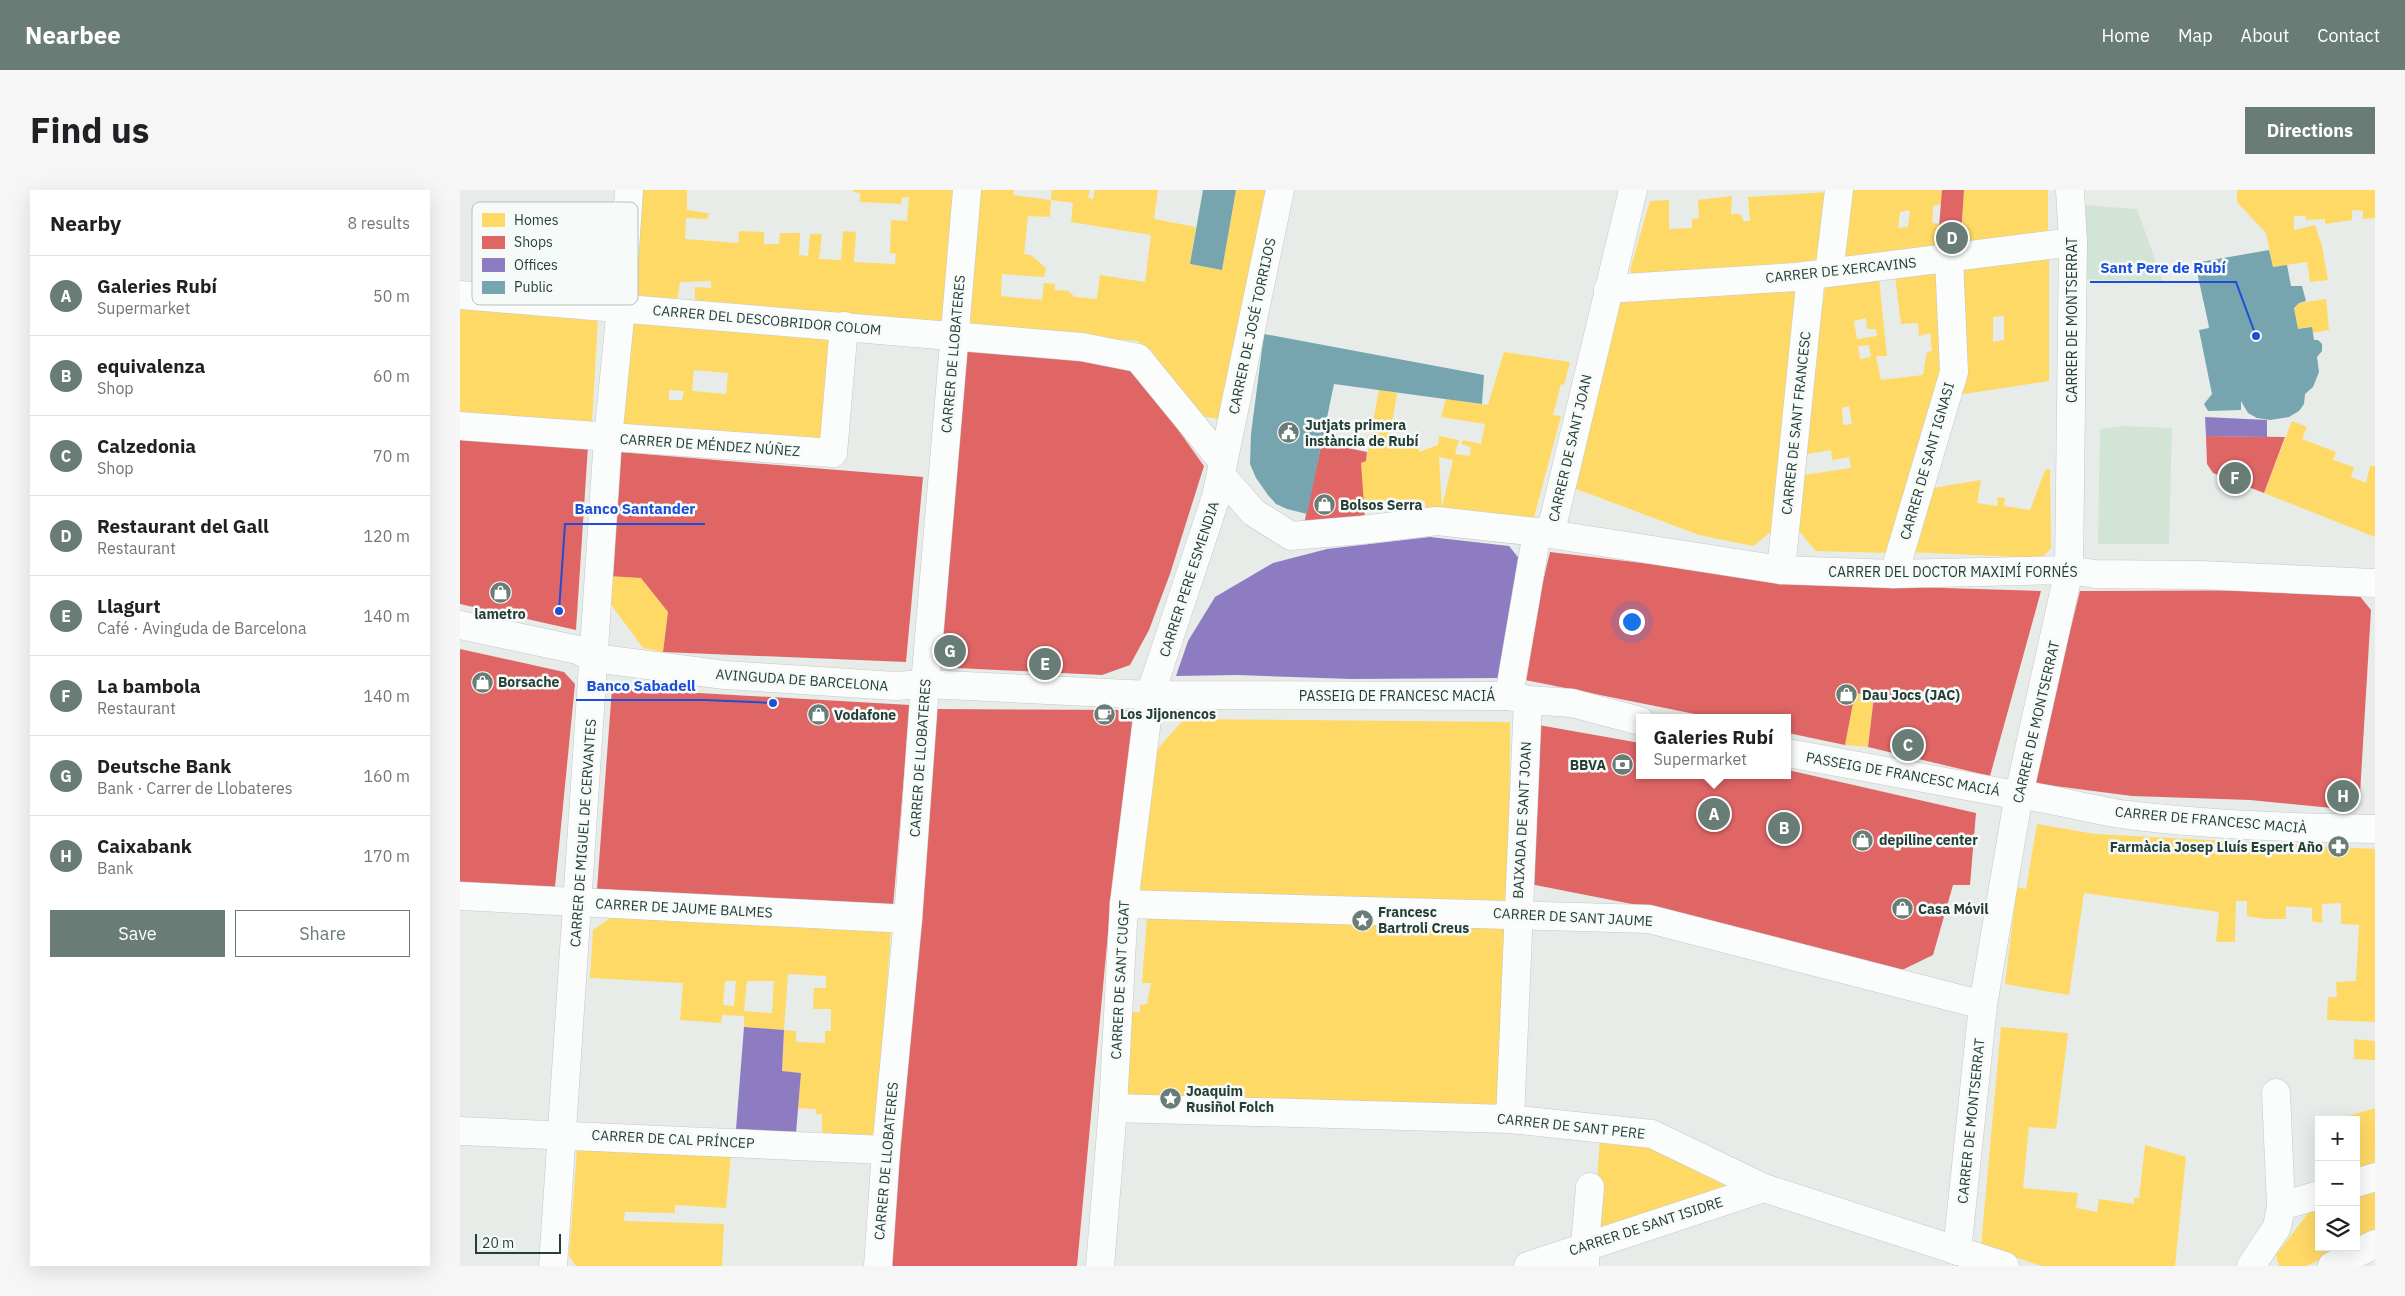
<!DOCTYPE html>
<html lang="en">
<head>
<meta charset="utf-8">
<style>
	:root { --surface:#fff; --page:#f6f6f6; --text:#202124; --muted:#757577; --line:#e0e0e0; --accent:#697c75 }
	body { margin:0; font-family:"IBM Plex Sans",sans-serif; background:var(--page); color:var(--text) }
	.controls { position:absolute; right:15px; bottom:15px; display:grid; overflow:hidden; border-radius:0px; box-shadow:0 5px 20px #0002 }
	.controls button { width:45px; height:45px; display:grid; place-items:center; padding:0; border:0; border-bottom:1px solid var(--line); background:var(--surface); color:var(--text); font:25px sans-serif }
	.scale { position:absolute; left:15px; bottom:12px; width:86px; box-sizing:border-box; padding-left:5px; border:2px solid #253f36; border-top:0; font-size:14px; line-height:18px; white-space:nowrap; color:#253f36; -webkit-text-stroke:4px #f6faf8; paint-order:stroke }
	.you { position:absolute; left:1171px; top:431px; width:18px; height:18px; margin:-12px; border:4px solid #fff; border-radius:50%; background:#1a73e8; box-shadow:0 0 0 8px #1a73e833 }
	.badge { display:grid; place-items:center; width:32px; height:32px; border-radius:50%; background:var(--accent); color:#fff; font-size:16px; font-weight:700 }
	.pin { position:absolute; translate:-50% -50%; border:2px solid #fff; box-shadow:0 1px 5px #0006 }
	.popup { position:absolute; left:1176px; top:524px; width:155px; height:65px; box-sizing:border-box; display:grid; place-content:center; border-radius:0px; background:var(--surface); filter:drop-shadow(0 1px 4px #0005); font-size:16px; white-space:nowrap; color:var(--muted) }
	.popup b { font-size:19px; color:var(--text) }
	.popup::after { content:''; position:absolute; left:50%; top:100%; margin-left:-10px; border:10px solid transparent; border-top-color:var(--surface) }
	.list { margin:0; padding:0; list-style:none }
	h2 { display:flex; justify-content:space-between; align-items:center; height:65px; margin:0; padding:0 20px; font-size:21px }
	h2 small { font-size:16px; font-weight:400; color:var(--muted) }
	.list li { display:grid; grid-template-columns:32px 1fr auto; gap:15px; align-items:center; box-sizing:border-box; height:80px; padding:0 20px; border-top:1px solid var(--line) }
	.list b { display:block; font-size:19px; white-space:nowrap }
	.list p { margin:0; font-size:16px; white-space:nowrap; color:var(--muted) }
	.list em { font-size:16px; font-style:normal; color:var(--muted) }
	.actions { display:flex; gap:10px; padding:15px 20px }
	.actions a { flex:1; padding:11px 0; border:1px solid var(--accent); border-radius:0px; text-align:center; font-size:18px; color:var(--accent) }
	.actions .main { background:var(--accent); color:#fff }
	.icon { flex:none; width:28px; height:28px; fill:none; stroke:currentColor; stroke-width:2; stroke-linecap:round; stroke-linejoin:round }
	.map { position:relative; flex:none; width:1915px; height:1076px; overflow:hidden; border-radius:0px }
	header { display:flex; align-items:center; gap:30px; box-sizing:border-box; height:70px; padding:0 25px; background:var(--accent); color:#fff }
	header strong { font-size:24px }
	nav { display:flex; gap:28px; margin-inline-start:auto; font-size:18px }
	.intro { display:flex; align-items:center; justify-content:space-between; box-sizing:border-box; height:120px; padding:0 30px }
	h1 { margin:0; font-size:35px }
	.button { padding:12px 22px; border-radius:0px; background:var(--accent); color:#fff; font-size:18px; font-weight:700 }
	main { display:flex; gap:30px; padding:0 30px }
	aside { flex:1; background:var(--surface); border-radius:0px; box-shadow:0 5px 20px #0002 }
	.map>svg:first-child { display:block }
	.green { fill:#d2e4d5 }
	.homes { fill:#ffd966; fill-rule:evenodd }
	.shops { fill:#e06666 }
	.offices { fill:#8e7cc3 }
	.public { fill:#76a5af }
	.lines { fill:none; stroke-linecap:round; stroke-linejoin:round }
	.minor-casing { stroke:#c4c9c6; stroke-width:29 }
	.minor { stroke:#fbfcfc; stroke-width:28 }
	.labels { text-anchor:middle; stroke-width:5; stroke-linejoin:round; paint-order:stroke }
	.street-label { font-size:14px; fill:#253f36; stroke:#f6faf8 }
	.poi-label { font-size:14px; font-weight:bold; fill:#253f36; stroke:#f6faf8; text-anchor:start }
	.key { fill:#f6faf8; stroke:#b7c2be; stroke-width:1 }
	.key-label { font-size:14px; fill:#253f36 }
	.leader { fill:none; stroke:#1d4ed8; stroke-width:2 }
	.callout-dot { fill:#1d4ed8; stroke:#f6faf8; stroke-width:2 }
	.callout-label { font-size:15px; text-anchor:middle; font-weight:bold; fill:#1d4ed8; stroke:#f6faf8; stroke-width:5; stroke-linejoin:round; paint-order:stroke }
</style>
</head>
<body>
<header>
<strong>Nearbee</strong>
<nav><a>Home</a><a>Map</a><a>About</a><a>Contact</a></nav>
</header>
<div class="intro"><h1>Find us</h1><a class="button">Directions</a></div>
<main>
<aside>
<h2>Nearby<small>8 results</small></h2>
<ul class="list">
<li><span class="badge">A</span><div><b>Galeries Rubí</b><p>Supermarket</p></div><em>50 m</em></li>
<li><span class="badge">B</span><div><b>equivalenza</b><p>Shop</p></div><em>60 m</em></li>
<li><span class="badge">C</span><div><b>Calzedonia</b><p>Shop</p></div><em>70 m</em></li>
<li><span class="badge">D</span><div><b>Restaurant del Gall</b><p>Restaurant</p></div><em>120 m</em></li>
<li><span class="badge">E</span><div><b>Llagurt</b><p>Café · Avinguda de Barcelona</p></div><em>140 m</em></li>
<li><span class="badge">F</span><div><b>La bambola</b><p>Restaurant</p></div><em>140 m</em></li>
<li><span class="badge">G</span><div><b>Deutsche Bank</b><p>Bank · Carrer de Llobateres</p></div><em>160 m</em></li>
<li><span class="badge">H</span><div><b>Caixabank</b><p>Bank</p></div><em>170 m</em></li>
</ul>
<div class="actions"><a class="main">Save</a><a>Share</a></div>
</aside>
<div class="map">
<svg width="1915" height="1076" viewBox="0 0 1915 1076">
	<rect width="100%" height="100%" fill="#e7ece9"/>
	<g class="green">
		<path d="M1623,15L1677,19L1703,92L1621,89Z"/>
		<path d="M1664,236L1712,238L1709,354H1638L1640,239Z"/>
	</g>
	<g class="homes">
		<path d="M179,0H227V20L249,23L247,29L226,28L225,49L278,53L279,41L304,42V54H319L320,43H340L339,65L348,66L350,44H362L359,69L381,70L383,41L396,42L394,72L435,74L436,64L430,63L431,30L447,31L449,7L442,8L441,14L400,12V3L393,2V0H493L483,133L235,112V97L251,98V91L220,92L217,112L173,107Z"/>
		<path d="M518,0H554L553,5L591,10L590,27L568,26L564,64L571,65L586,78L584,87L542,84L541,106L582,110L584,93L595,94V100L608,101L615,107L637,109L640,85L685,92L691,45L611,32L613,13L591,10L592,0H630L628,8L633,9L635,0H698L694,29L736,37L730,74L762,80L776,0H808L762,230L738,225L691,160L677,151L506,136Z"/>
		<path d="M1386,0H1482L1481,14L1473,16L1472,33L1479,34L1477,62L1375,76ZM1450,20L1448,37L1438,38L1440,22Z"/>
		<path d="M1504,0H1588V45L1500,60Z"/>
		<path d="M1777,0H1915V28L1903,29V21L1892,20V30L1865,34V29L1846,30V26H1834V40L1855,35L1862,56L1868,90L1850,92L1847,72L1813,77L1806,43L1777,12Z"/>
		<path d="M1369,2L1363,77L1173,86L1170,80L1190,11L1209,10V39L1232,38V29L1239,28L1238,10L1272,6L1271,24H1280L1284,31H1290L1288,7Z"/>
		<path d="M1589,63V191L1491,206L1497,77ZM1544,126V150L1533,152V127Z"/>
		<path d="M1484,79L1487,156L1430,363L1356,361L1337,339L1344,285L1391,278L1389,267L1372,270L1371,260L1347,264L1354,177L1365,97L1419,89L1427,166H1416L1421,190L1463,185L1467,162L1472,161L1470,143L1459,146L1458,133L1441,134L1435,86ZM1406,128L1407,139H1416L1417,146L1397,149L1394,131ZM1409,155L1411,167L1400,169L1398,156ZM1389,216L1392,234L1383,235L1382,218Z"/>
		<path d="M1336,101L1316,338L1293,356L1239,345L1111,297L1160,109Z"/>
		<path d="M1866,109L1869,140L1852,143V137L1838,139L1834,118L1839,113Z"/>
		<path d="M0,118L138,127L132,232L0,223Z"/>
		<path d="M168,133L375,148L365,255L170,240L160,231ZM234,180L268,183L266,204L232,201ZM209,200L224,201L222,210H209Z"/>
		<path d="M1044,162L1110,172L1104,195L1101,194L1093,225L1101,226L1073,331L982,317L966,321L965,311L903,317L901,273L906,271L919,200L937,203L929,252L960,247L959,262L978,255L979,246L999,250L995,264L1010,266L1011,257L1001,254L1003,250L1021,254L1025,234L981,227L986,209L1028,215ZM979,267L993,270L982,317Z"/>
		<path d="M1832,231L1847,237L1842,249L1876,262L1873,270L1894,277L1891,287L1906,293L1910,276H1915V347L1804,303Z"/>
		<path d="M1590,279L1591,358L1582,368L1450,362L1467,299L1521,290L1517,313L1538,316L1537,307L1545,308L1544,316L1570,320L1585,280Z"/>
		<path d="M148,386L181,388L208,422L203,462L183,458L150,413Z"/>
		<path d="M1395,503L1414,506L1408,557L1385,555Z"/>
		<path d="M724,529L1050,532L1049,714L675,704L693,564Z"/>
		<path d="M1577,634L1635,644L1915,659V832L1867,830L1868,807H1877L1876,792L1896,791L1899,735L1881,734V713L1862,714V733L1852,731V718L1826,716V729H1806L1787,726V711H1776L1775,752H1756L1759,722L1624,703L1609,805L1545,794L1557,697L1566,699Z"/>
		<path d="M153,726L431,740L416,945L362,944V924H356V919L338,918L341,883L322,881L324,840L336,841V852L365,853V841H371V819H353L354,798H366V786L328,784L324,840L284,837V826L262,825L261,833L220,830L223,793L130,788L133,740ZM265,791H276L274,816L263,815ZM287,791H314L312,823L284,821Z"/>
		<path d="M687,727L1050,736L1038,915L658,906L664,822H680V815L687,814L691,793H682Z"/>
		<path d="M1541,837L1608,843L1596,939L1569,937L1563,998L1618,1003L1616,1018L1637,1022L1639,1009L1674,1014V1008H1679L1685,955L1726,967L1715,1076H1582L1521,1056Z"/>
		<path d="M1894,849L1915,851V870L1894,869Z"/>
		<path d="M1915,918V973L1896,979V930H1888V926Z"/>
		<path d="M1140,947L1178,953L1270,990V998L1137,1045L1134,1040Z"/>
		<path d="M117,958L271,964L266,1018L215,1015V1023L165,1022L164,1031L264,1034L262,1076H116L109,1066Z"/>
		<path d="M1915,1001V1047L1896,1055V1006Z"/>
		<path d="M1859,1017V1057H1890L1846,1076H1819L1816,1065L1852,1018Z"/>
	</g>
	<g class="shops">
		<path d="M1482,0H1504L1500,60L1477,62Z"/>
		<path d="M503,160L671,174L744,276L710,384L689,440L670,475L642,485L477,477Z"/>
		<path d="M1746,246L1825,247L1804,303L1753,283L1747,274Z"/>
		<path d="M0,247L128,256L116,440L0,414Z"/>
		<path d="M863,247L891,248L888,258L907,262L906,271L901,273L905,328L844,334Z"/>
		<path d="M159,262L463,287L446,472L203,462L208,422L181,388L148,386Z"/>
		<path d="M1090,362L1283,385L1387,395L1581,401L1530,586L1408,557L1414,506L1395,503L1385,555L1328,543V528H1255L1060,489Z"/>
		<path d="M1895,400L1911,420L1900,604L1882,619L1790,610L1672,606L1572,593L1620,401Z"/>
		<path d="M0,459L104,482L115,494L95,697L0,693Z"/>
		<path d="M152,498L450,515L433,717L137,699Z"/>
		<path d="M475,519L675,520L651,711L617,1076H429Z"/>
		<path d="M1073,534L1180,553V585H1328V580L1516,623L1510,695H1493L1473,765L1440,781L1192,718L1065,693Z"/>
	</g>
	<g class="offices">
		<path d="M1745,227L1807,230V247L1746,246Z"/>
		<path d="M970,347L1049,356L1065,376L1038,488L891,489L778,485L716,486L728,451L755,407L813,373L867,359Z"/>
		<path d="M284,837L324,840L322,881L341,883L336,943L276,939Z"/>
	</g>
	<g class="public">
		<path d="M743,0H776L762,80L730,74Z"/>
		<path d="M1809,60L1813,77L1827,75L1831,96H1842L1846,111L1839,113L1834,118L1838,139L1852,137L1854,150H1858L1862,154V161L1857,167L1859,182L1853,197L1845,204L1844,214L1839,221L1829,227L1810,230L1797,228L1788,223L1781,211V220L1748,221L1744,214L1752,204L1739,140L1749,138L1748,132L1735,73Z"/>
		<path d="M804,144L1024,185L1022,214L874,194L847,324L827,319L816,314L808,305L796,288L790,274L791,244Z"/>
	</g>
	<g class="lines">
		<defs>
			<g id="minor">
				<path d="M1369,83L1379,0"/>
				<path d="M1148,99L1336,87L1613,52"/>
				<path d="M0,105L622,157L678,168L763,272"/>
				<path d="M0,236L373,263L384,136"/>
				<path d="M761,285L793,322L831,346L902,340L977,331L1077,342L1321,380L1434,384L1609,380L1635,384L1740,385L1915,393"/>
				<path d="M1077,342L1091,341L1173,0"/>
				<path d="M1321,380L1351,85"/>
				<path d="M1434,384L1494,182L1489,68"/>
				<path d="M0,435L118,460L134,468L265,485L436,496L465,494L690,505L1049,506L1068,510L1112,513L1180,531"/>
				<path d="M1049,506L1077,342"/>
				<path d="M1328,563L1545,603C1587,606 1627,620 1668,625C1750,635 1833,638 1915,639"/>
				<path d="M0,706L448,729"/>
				<path d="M664,714L1189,729L1523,815"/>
				<path d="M653,918L1050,929L1192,944L1304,998L1545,1076"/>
				<path d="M1050,929L1068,510"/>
				<path d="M0,941L426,960"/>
				<path d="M1896,993L1915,987"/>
				<path d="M1821,1016L1859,1005"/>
				<path d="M1497,1061L1523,815L1559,604L1609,380L1613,52L1610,0"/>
				<path d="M93,1076L148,248L161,118L169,0"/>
				<path d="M418,1076L426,960L448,729L465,494L507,0"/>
				<path d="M640,1076L653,918L664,714L690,505L756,307L820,0"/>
				<path d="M1068,1076L1304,998"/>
				<path d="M1125,1076V1055L1130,997"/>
				<path d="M1791,1076L1817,1037L1821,1016L1816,903"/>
				<path d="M1872,1076L1915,1054"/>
			</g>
		</defs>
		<use href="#minor" class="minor-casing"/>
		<use href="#minor" class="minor"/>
	</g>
	<defs>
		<symbol id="civic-disc" viewBox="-11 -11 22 22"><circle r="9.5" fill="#697c75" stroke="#f6faf8"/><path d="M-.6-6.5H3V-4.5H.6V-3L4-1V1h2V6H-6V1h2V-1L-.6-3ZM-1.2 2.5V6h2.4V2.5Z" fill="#fff"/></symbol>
		<symbol id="shop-disc" viewBox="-11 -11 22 22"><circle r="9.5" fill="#697c75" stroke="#f6faf8"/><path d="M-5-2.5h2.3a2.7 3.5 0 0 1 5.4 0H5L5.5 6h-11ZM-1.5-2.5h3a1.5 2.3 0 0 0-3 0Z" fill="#fff"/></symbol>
		<symbol id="cafe-disc" viewBox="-11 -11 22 22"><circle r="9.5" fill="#697c75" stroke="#f6faf8"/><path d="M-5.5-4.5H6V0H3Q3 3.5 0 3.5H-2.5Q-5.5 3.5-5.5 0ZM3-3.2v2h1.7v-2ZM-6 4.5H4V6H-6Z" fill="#fff"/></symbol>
		<symbol id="bank-disc" viewBox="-11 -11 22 22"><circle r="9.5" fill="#697c75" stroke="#f6faf8"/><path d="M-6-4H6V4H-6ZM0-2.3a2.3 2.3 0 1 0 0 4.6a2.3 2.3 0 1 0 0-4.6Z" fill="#fff"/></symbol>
		<symbol id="pharmacy-disc" viewBox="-11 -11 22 22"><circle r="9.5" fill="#697c75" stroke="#f6faf8"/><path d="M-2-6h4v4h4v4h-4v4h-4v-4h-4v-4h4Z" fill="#fff"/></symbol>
		<symbol id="sight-disc" viewBox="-11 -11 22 22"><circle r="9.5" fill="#697c75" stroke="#f6faf8"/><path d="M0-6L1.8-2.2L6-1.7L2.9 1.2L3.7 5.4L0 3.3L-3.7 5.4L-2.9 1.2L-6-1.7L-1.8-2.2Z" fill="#fff"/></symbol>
	</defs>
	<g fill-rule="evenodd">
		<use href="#civic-disc" x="816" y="230" width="25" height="25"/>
		<use href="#shop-disc" x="852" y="302" width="25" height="25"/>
		<use href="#shop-disc" x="28" y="390" width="25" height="25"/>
		<use href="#shop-disc" x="10" y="480" width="25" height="25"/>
		<use href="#shop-disc" x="1374" y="492" width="25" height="25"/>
		<use href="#cafe-disc" x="632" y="512" width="25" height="25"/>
		<use href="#shop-disc" x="346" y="512" width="25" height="25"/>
		<use href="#bank-disc" x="1150" y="562" width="25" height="25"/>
		<use href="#shop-disc" x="1390" y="638" width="25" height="25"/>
		<use href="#pharmacy-disc" x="1866" y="644" width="25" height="25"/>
		<use href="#shop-disc" x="1430" y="706" width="25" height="25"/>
		<use href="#sight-disc" x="890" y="718" width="25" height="25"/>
		<use href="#sight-disc" x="698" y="896" width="25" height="25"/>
	</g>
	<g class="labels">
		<g class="street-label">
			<text transform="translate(1381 80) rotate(-6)" y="5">CARRER DE XERCAVINS</text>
			<text transform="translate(307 130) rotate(5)" y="5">CARRER DEL DESCOBRIDOR COLOM</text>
			<text transform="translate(1612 130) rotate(-90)" y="5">CARRER DE MONTSERRAT</text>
			<text transform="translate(792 136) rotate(-78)" y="5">CARRER DE JOSÉ TORRIJOS</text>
			<text transform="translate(493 164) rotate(-85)" y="5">CARRER DE LLOBATERES</text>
			<text transform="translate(1336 233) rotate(-84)" y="5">CARRER DE SANT FRANCESC</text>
			<text transform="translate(250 255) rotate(4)" y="5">CARRER DE MÉNDEZ NÚÑEZ</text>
			<text transform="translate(1110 258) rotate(-77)" y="5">CARRER DE SANT JOAN</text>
			<text transform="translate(1467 271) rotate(-74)" y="5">CARRER DE SANT IGNASI</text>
			<text x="1493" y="387">CARRER DEL DOCTOR MAXIMÍ FORNÉS</text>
			<text transform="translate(729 389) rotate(-72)" y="5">CARRER PERE ESMENDIA</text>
			<text transform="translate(342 490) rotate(4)" y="5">AVINGUDA DE BARCELONA</text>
			<text x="937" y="511">PASSEIG DE FRANCESC MACIÁ</text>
			<text transform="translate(1576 532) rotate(-77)" y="5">CARRER DE MONTSERRAT</text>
			<text transform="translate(460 568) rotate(-86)" y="5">CARRER DE LLOBATERES</text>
			<text transform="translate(1443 584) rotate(10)" y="5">PASSEIG DE FRANCESC MACIÁ</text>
			<text transform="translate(1062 630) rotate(-87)" y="5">BAIXADA DE SANT JOAN</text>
			<text transform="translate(1751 630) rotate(5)" y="5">CARRER DE FRANCESC MACIÀ</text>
			<text transform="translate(123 643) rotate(-86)" y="5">CARRER DE MIGUEL DE CERVANTES</text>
			<text transform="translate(224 718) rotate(3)" y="5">CARRER DE JAUME BALMES</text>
			<text transform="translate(1113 727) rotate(3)" y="5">CARRER DE SANT JAUME</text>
			<text transform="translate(660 790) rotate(-87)" y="5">CARRER DE SANT CUGAT</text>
			<text transform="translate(1511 931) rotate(-84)" y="5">CARRER DE MONTSERRAT</text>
			<text transform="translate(1111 936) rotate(6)" y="5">CARRER DE SANT PERE</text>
			<text transform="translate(213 949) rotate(3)" y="5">CARRER DE CAL PRÍNCEP</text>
			<text transform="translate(426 971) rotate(-85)" y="5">CARRER DE LLOBATERES</text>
			<text transform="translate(1186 1036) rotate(-18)" y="5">CARRER DE SANT ISIDRE</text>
		</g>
		<g class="poi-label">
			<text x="845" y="240">Jutjats primera<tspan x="845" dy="16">instància de Rubí</tspan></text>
			<text x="880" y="320">Bolsos Serra</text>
			<text x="40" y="429" text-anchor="middle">lametro</text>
			<text x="38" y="497">Borsache</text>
			<text x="1402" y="510">Dau Jocs (JAC)</text>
			<text x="660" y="529">Los Jijonencos</text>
			<text x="374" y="530">Vodafone</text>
			<text x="1146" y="580" text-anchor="end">BBVA</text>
			<text x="1419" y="655">depiline center</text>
			<text x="1863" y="662" text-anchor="end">Farmàcia Josep Lluís Espert Año</text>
			<text x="1458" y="724">Casa Móvil</text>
			<text x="918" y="727">Francesc<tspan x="918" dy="16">Bartroli Creus</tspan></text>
			<text x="726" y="906">Joaquim<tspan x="726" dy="16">Rusiñol Folch</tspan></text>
		</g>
	</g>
	<rect x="12" y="12" width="166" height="103" rx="8" class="key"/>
	<rect x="22" y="23" width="23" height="14" fill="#ffd966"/>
	<rect x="22" y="46" width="23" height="13" fill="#e06666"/>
	<rect x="22" y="68" width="23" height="14" fill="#8e7cc3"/>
	<rect x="22" y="91" width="23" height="13" fill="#76a5af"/>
	<g class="key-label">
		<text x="54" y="35">Homes</text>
		<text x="54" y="57">Shops</text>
		<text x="54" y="80">Offices</text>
		<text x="54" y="102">Public</text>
	</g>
	<path class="leader" d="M1796 146L1776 92H1630M99 421L105 334H245M313 513L245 510H116"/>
	<g class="callout-dot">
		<circle cx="1796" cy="146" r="5"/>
		<circle cx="99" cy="421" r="5"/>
		<circle cx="313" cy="513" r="5"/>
	</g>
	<g class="callout-label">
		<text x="1703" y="83">Sant Pere de Rubí</text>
		<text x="175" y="324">Banco Santander</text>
		<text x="181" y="501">Banco Sabadell</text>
	</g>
</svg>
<div class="controls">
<button>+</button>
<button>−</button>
<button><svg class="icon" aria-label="layers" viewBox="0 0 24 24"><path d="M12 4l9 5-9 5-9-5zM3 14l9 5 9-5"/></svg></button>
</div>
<div class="scale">20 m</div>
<div class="you"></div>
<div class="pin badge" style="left:1254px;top:624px">A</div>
<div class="popup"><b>Galeries Rubí</b>Supermarket</div>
<div class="pin badge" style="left:1324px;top:638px">B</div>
<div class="pin badge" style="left:1448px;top:555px">C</div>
<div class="pin badge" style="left:1492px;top:48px">D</div>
<div class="pin badge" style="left:585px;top:474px">E</div>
<div class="pin badge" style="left:1775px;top:288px">F</div>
<div class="pin badge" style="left:490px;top:461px">G</div>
<div class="pin badge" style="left:1883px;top:606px">H</div>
</div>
</main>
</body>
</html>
